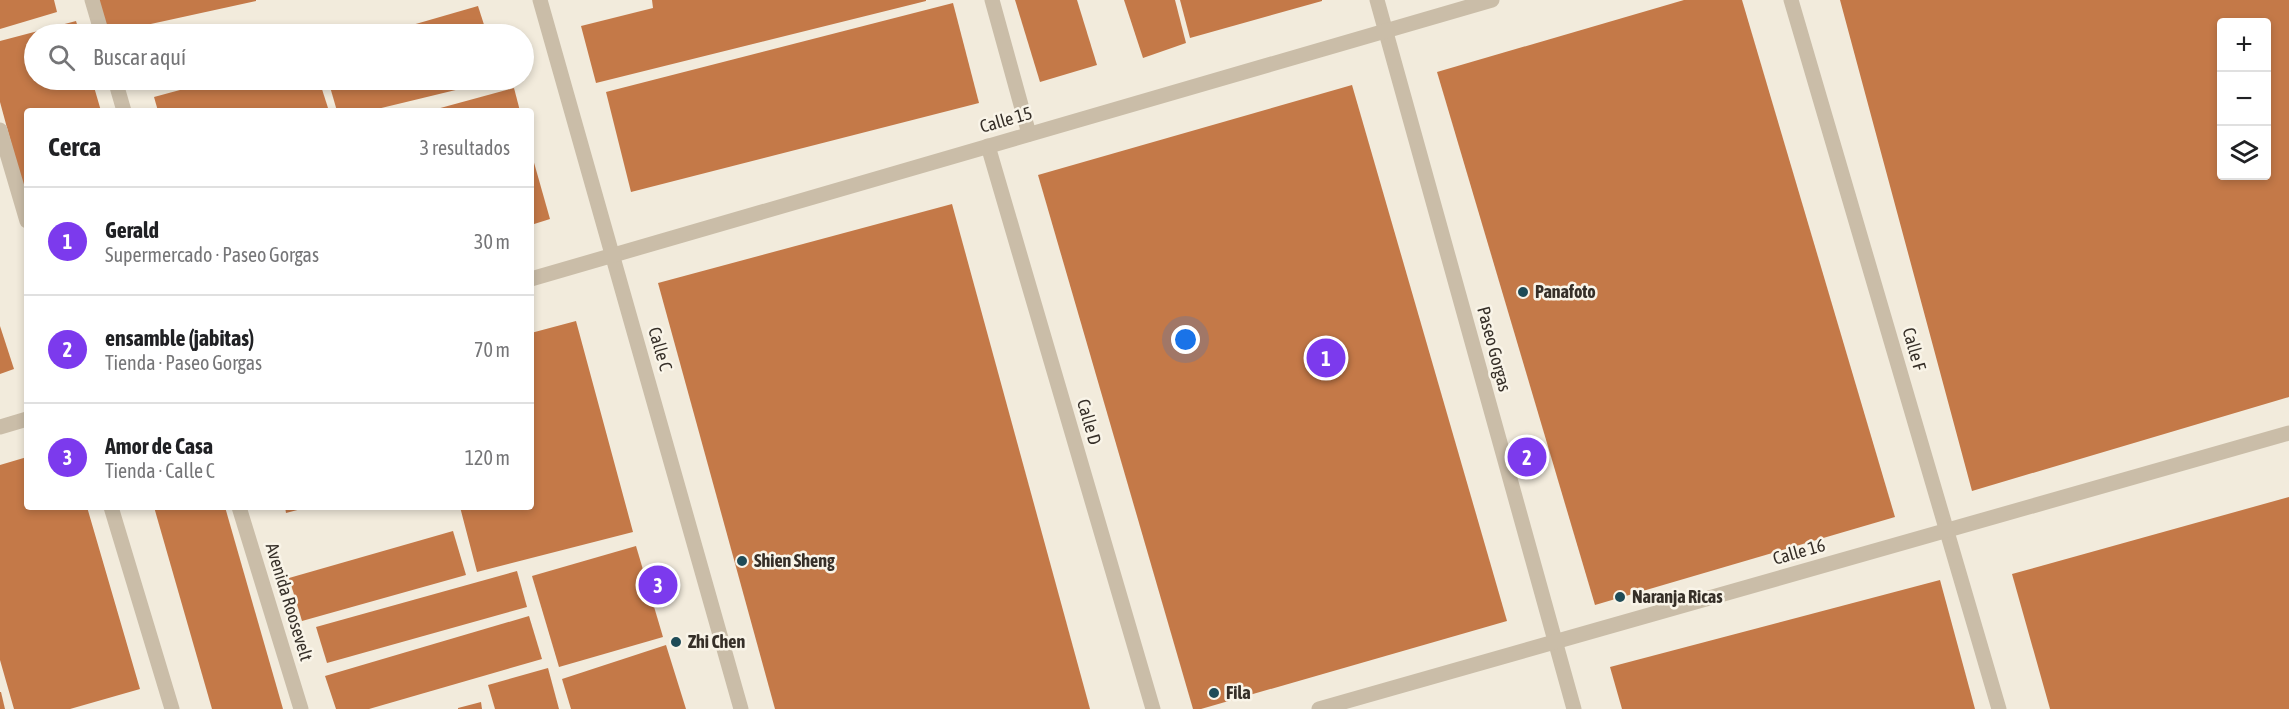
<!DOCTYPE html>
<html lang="es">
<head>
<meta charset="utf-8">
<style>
	:root { --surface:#fff; --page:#f6f6f6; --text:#202124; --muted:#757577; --line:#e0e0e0; --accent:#7c3aed }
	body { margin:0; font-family:"Asap Condensed",sans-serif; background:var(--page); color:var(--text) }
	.controls { position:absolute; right:18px; top:18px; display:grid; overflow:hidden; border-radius:6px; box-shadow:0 3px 9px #0003 }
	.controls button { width:54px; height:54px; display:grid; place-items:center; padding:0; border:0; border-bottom:2px solid var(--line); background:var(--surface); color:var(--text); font:30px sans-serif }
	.you { position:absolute; left:1186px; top:340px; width:21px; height:21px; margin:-15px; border:4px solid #fff; border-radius:50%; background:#1a73e8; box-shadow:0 0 0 9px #1a73e833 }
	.badge { display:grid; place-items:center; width:39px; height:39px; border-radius:50%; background:var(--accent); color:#fff; font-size:20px; font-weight:700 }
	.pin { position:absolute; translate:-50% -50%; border:3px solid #fff; box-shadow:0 2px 6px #0006 }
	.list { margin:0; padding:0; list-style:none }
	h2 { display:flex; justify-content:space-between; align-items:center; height:78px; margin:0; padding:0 24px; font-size:26px }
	h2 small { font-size:20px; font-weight:400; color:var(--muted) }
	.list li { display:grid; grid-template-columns:39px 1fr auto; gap:18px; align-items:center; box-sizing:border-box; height:108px; padding:0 24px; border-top:2px solid var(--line) }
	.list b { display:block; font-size:22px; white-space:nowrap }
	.list p { margin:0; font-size:20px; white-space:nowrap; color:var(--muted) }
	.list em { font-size:20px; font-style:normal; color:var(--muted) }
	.icon { flex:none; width:33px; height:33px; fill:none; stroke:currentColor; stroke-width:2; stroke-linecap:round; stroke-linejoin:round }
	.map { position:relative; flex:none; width:2289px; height:709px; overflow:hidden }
	.search { position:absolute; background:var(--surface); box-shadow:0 3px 9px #0003; left:24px; top:24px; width:510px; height:66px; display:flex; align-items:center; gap:15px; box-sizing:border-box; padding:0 21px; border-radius:33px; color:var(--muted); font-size:22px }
	.panel { position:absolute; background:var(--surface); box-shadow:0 3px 9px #0003; left:24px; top:108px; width:510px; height:402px; border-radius:6px }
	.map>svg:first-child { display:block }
	.building { fill:#c47948; fill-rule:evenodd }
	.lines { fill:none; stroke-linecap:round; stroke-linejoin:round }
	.minor { stroke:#cabda8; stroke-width:15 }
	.poi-dot { fill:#1e4b57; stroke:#f9f4e8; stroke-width:2 }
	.labels { text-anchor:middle; stroke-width:5; stroke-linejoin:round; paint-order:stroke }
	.street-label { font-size:18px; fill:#362f28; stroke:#f9f4e8 }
	.poi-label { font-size:18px; font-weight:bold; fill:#362f28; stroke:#f9f4e8; text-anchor:start }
</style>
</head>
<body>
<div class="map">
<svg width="2289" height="709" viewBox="0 0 2289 709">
	<rect width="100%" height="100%" fill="#f2ebdc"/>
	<g class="building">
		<path d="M0,0H54L57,12L0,29Z"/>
		<path d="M98,0H256V1L105,34Z"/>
		<path d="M652,0H926V1L596,83L581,26L653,8Z"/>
		<path d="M1015,0H1077L1097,65L1040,82Z"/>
		<path d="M1124,0H1175L1186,43L1143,58Z"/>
		<path d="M1180,0H1322V1L1190,38Z"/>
		<path d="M1684,0H1742L1895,517L1595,605L1437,72Z"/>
		<path d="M1840,0H2289V397L1972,491ZM2222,22H2266V176H2222Z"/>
		<path d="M953,3L979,103L631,192L606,92Z"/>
		<path d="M478,6L487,34H381Z"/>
		<path d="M76,21L80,34H34V80H92L101,111H27L26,198L0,102V41Z"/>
		<path d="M217,80H319L329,111H158L154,97Z"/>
		<path d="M328,80H497L369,111H337Z"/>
		<path d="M1352,85L1507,621L1201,709H1193L1038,175Z"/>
		<path d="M514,88L520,111H433V110Z"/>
		<path d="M531,152L550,219L531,225Z"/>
		<path d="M952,204L1090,709H775L658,283Z"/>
		<path d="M576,321L633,532L477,572L460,507H531V333Z"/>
		<path d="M0,326L14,369L0,374Z"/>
		<path d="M27,457V507H87L140,689L70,709H14L0,660V465Z"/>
		<path d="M2289,497V709H2050L2012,574Z"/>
		<path d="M154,507H225L283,709H212Z"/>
		<path d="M285,507H305V508L286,513Z"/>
		<path d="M453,531L466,575L302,621L289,578Z"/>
		<path d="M636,546L663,637L559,667L532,576Z"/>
		<path d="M517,571L527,607L327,663L316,627Z"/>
		<path d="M1940,580L1975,709H1622L1610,667Z"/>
		<path d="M529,616L542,659L369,709H336L325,676Z"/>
		<path d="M666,645L686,709H571L562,679Z"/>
		<path d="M548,668L559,709H495L488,685Z"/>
		<path d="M0,692H1L5,709H0Z"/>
		<path d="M481,702L482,709H458V708Z"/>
	</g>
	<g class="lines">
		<g class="minor">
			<path d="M92,0L102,34"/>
			<path d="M540,0L741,709"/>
			<path d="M992,0L1029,134"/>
			<path d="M1377,0L1574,709"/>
			<path d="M1791,0L1999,709"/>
			<path d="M115,80L124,111"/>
			<path d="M0,130L27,221"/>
			<path d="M988,146L1153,709"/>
			<path d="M531,279L1492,0"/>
			<path d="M0,427L27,419"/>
			<path d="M111,507L172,709"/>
			<path d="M239,507L301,709"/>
			<path d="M1319,709L2289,433"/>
		</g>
	</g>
	<g class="poi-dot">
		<circle cx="1523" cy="292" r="6"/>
		<circle cx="742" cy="561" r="6"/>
		<circle cx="1620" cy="597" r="6"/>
		<circle cx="676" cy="642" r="6"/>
		<circle cx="1214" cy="693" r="6"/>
	</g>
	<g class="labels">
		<g class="street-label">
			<text transform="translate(1006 120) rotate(-16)" y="6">Calle 15</text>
			<text transform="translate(660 349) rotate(74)" y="6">Calle C</text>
			<text transform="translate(1494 349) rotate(75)" y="6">Paseo Gorgas</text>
			<text transform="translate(1914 349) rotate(74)" y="6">Calle F</text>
			<text transform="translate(1089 422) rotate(74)" y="6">Calle D</text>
			<text transform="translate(1799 552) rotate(-16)" y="6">Calle 16</text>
			<text transform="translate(289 602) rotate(73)" y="6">Avenida Roosevelt</text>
		</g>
		<g class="poi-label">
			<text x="1535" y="298">Panafoto</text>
			<text x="754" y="567">Shien Sheng</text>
			<text x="1632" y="603">Naranja Ricas</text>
			<text x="688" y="648">Zhi Chen</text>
			<text x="1226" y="699">Fila</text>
		</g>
	</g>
</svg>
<div class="controls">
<button>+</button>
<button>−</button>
<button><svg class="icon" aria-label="layers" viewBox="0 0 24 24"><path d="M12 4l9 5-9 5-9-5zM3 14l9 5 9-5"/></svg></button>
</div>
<div class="you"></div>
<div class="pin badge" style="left:1326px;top:358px">1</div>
<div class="pin badge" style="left:1527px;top:457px">2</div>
<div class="pin badge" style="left:658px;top:585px">3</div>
<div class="search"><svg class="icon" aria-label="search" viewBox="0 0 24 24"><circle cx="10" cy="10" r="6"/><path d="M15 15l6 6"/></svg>Buscar aquí</div>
<section class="panel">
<h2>Cerca<small>3 resultados</small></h2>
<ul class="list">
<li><span class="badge">1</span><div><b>Gerald</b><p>Supermercado · Paseo Gorgas</p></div><em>30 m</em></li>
<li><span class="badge">2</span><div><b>ensamble (jabitas)</b><p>Tienda · Paseo Gorgas</p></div><em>70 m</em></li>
<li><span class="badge">3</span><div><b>Amor de Casa</b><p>Tienda · Calle C</p></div><em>120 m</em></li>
</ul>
</section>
</div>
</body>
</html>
